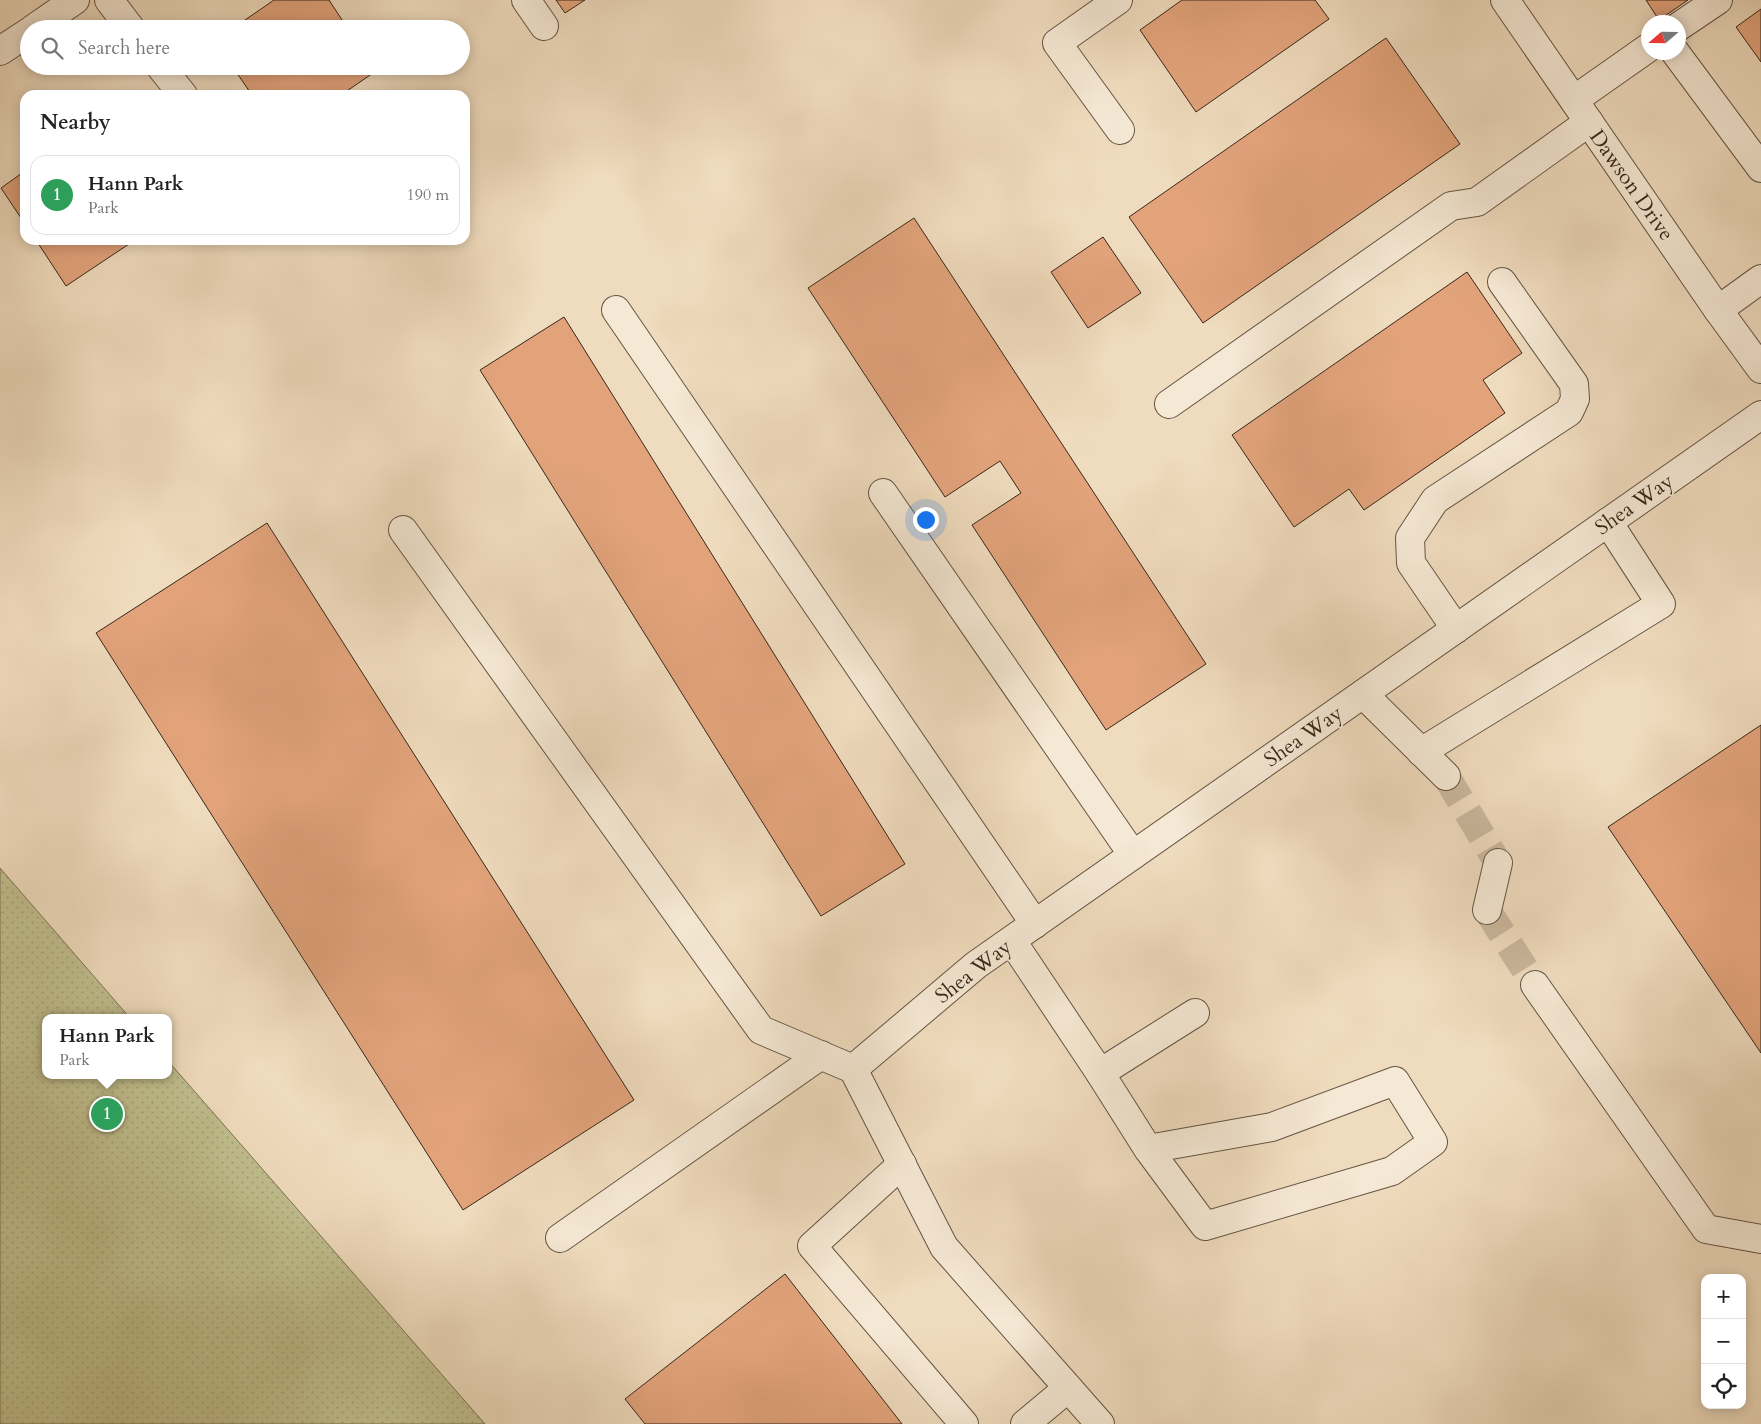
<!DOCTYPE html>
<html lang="en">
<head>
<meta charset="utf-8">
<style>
	:root { --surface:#fff; --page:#f2f2f2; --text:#222; --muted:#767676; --line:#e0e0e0; --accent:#8f2418 }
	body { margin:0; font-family:Cardo,serif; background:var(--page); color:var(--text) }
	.controls { position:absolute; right:15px; bottom:15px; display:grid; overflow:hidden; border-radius:10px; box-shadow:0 2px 12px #0003 }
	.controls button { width:45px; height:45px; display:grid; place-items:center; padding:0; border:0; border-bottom:1px solid var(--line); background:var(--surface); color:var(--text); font:25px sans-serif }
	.compass { position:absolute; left:1641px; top:15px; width:45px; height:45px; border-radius:50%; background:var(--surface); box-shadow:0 2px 12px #0003; rotate:250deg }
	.you { position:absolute; left:925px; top:519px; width:18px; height:18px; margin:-12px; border:4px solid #fff; border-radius:50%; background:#1a73e8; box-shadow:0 0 0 8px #1a73e833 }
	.badge { display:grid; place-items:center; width:32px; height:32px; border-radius:50%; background:var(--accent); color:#fff; font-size:16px; font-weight:700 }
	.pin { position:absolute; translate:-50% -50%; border:2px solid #fff; box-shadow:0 1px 5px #0006 }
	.popup { position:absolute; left:42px; top:1014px; width:130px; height:65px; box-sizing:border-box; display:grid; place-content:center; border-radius:10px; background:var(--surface); filter:drop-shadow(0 1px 4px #0005); font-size:16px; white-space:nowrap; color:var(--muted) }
	.popup b { font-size:19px; color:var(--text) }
	.popup::after { content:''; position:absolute; left:50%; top:100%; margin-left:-10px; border:10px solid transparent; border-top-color:var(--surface) }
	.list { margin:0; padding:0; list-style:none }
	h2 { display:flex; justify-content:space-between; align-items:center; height:65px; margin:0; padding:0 20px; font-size:21px }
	h2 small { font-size:16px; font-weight:400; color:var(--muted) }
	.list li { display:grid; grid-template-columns:32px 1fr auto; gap:15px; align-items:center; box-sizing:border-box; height:80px; margin:0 10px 10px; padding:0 10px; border:1px solid var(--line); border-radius:15px }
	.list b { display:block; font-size:19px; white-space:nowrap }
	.list p { margin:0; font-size:16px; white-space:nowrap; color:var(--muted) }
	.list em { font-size:16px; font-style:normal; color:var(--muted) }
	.icon { flex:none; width:28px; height:28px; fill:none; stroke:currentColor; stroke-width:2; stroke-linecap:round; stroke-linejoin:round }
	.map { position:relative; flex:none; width:1761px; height:1424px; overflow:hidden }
	.search { position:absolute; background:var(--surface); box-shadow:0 2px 12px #0003; left:20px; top:20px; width:450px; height:55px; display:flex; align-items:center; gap:12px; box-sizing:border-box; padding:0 18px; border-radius:28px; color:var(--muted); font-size:19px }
	.panel { position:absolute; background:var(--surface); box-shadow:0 2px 12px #0003; left:20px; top:90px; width:450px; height:155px; border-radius:15px }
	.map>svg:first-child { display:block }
	.grass { fill:url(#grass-dots); stroke:#7c7254 }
	.building { fill:#e2a37b; stroke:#37271b }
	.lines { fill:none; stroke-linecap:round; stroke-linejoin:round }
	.minor-tunnel { stroke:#cab79d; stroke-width:28; stroke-dasharray:28 14; stroke-linecap:butt }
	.minor-casing { stroke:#655444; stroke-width:30 }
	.minor { stroke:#f5e8d4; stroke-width:28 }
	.labels { text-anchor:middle; stroke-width:4; stroke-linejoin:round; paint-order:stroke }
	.street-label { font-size:21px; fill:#37271b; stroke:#f5e8d4 }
</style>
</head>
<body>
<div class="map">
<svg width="1761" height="1424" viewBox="0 0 1761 1424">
	<defs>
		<pattern id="grass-dots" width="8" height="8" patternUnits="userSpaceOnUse" patternTransform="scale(1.25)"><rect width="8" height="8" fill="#c0be8d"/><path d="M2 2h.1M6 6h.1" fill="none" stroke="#a6a379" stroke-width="1.8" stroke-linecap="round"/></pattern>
	</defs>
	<rect width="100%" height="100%" fill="#efdbbd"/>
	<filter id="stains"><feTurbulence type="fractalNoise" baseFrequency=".004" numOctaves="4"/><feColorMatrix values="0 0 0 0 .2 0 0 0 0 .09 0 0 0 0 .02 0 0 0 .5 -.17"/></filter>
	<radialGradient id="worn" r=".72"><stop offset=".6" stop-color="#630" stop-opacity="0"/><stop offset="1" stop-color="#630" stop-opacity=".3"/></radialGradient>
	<path class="grass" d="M0,868L130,1018H46V1075H168V1061L485,1424H0Z"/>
	<g class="building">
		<path d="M274,0H329L348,29H232Z"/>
		<path d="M556,0H585L565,13Z"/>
		<path d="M1182,0H1315L1329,19L1196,112L1140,30Z"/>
		<path d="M1646,0H1688L1659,20Z"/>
		<path d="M1761,9V62L1736,27Z"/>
		<path d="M1386,38L1460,144L1203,323L1129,217Z"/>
		<path d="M232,66H373L376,71L341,95H252Z"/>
		<path d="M25,171V224L1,188Z"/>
		<path d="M914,218L1206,664L1106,730L972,525L1021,493L1000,461L945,497L808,288Z"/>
		<path d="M1103,237L1141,293L1088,328L1051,272Z"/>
		<path d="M36,240H135L66,286Z"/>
		<path d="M1467,272L1522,353L1483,380L1505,413L1364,510L1349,489L1294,527L1232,435Z"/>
		<path d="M564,317L905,864L821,916L480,370Z"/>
		<path d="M267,523L634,1100L463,1210L96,633Z"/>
		<path d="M1761,725V1053L1608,827Z"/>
		<path d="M785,1274L902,1424H645L625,1399Z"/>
	</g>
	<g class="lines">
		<g class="minor-tunnel">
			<path d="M1446,776L1498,863"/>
			<path d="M1487,910L1535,985"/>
		</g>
		<defs>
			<g id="minor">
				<path d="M109,0L131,29"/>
				<path d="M526,0L544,26"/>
				<path d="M1118,0L1057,43L1120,130"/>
				<path d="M1505,0L1718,310L1761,369"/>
				<path d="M1678,27L1718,0"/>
				<path d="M33,29L75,0"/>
				<path d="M0,51L29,32"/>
				<path d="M1675,52L1761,168"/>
				<path d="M160,66L183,95"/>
				<path d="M1574,100L1648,48"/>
				<path d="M616,310L1035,924"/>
				<path d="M1718,310L1761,279"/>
				<path d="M1169,404L1451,206L1477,202L1589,122"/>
				<path d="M883,493L1133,855"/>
				<path d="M403,530L761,1030L853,1069L944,1247L1100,1424"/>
				<path d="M1456,629L1411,563L1410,538L1435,500L1569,412L1575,399L1574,384L1502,282"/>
				<path d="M1363,694L1446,776"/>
				<path d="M1421,752L1661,604L1608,522"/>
				<path d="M1487,910L1498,863"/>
				<path d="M1012,941L1100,1073L1148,1149L1205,1226L1392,1171L1433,1142L1395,1081L1272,1127L1148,1149"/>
				<path d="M1535,985L1706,1229L1761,1239"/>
				<path d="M853,1069L976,965L1761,415"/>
				<path d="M1100,1073L1195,1013"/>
				<path d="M902,1164L812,1246L964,1424"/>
				<path d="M560,1238L821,1055"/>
				<path d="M1025,1424L1068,1388"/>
			</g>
		</defs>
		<use href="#minor" class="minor-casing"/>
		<use href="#minor" class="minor"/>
	</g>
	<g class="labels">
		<g class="street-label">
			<text transform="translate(1632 185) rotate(55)" y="7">Dawson Drive</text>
			<text transform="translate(1634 504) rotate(-35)" y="7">Shea Way</text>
			<text transform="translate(1303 736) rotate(-35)" y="7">Shea Way</text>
			<text transform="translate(973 971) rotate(-38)" y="7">Shea Way</text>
		</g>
	</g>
	<rect width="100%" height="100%" filter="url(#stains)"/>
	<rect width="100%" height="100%" fill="url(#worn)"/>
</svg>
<div class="controls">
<button>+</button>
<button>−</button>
<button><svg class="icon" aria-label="locate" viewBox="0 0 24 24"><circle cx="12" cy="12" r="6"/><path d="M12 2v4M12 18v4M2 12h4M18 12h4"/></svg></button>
</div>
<svg class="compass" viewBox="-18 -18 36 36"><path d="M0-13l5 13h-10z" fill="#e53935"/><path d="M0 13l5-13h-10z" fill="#767676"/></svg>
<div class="you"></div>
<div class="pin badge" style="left:107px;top:1114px;background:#2e9e5b">1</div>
<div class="popup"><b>Hann Park</b>Park</div>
<div class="search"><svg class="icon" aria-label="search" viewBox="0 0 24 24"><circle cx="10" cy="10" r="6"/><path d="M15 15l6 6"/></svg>Search here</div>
<section class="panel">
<h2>Nearby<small></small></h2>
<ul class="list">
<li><span class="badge" style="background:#2e9e5b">1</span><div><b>Hann Park</b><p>Park</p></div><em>190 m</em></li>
</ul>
</section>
</div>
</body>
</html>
